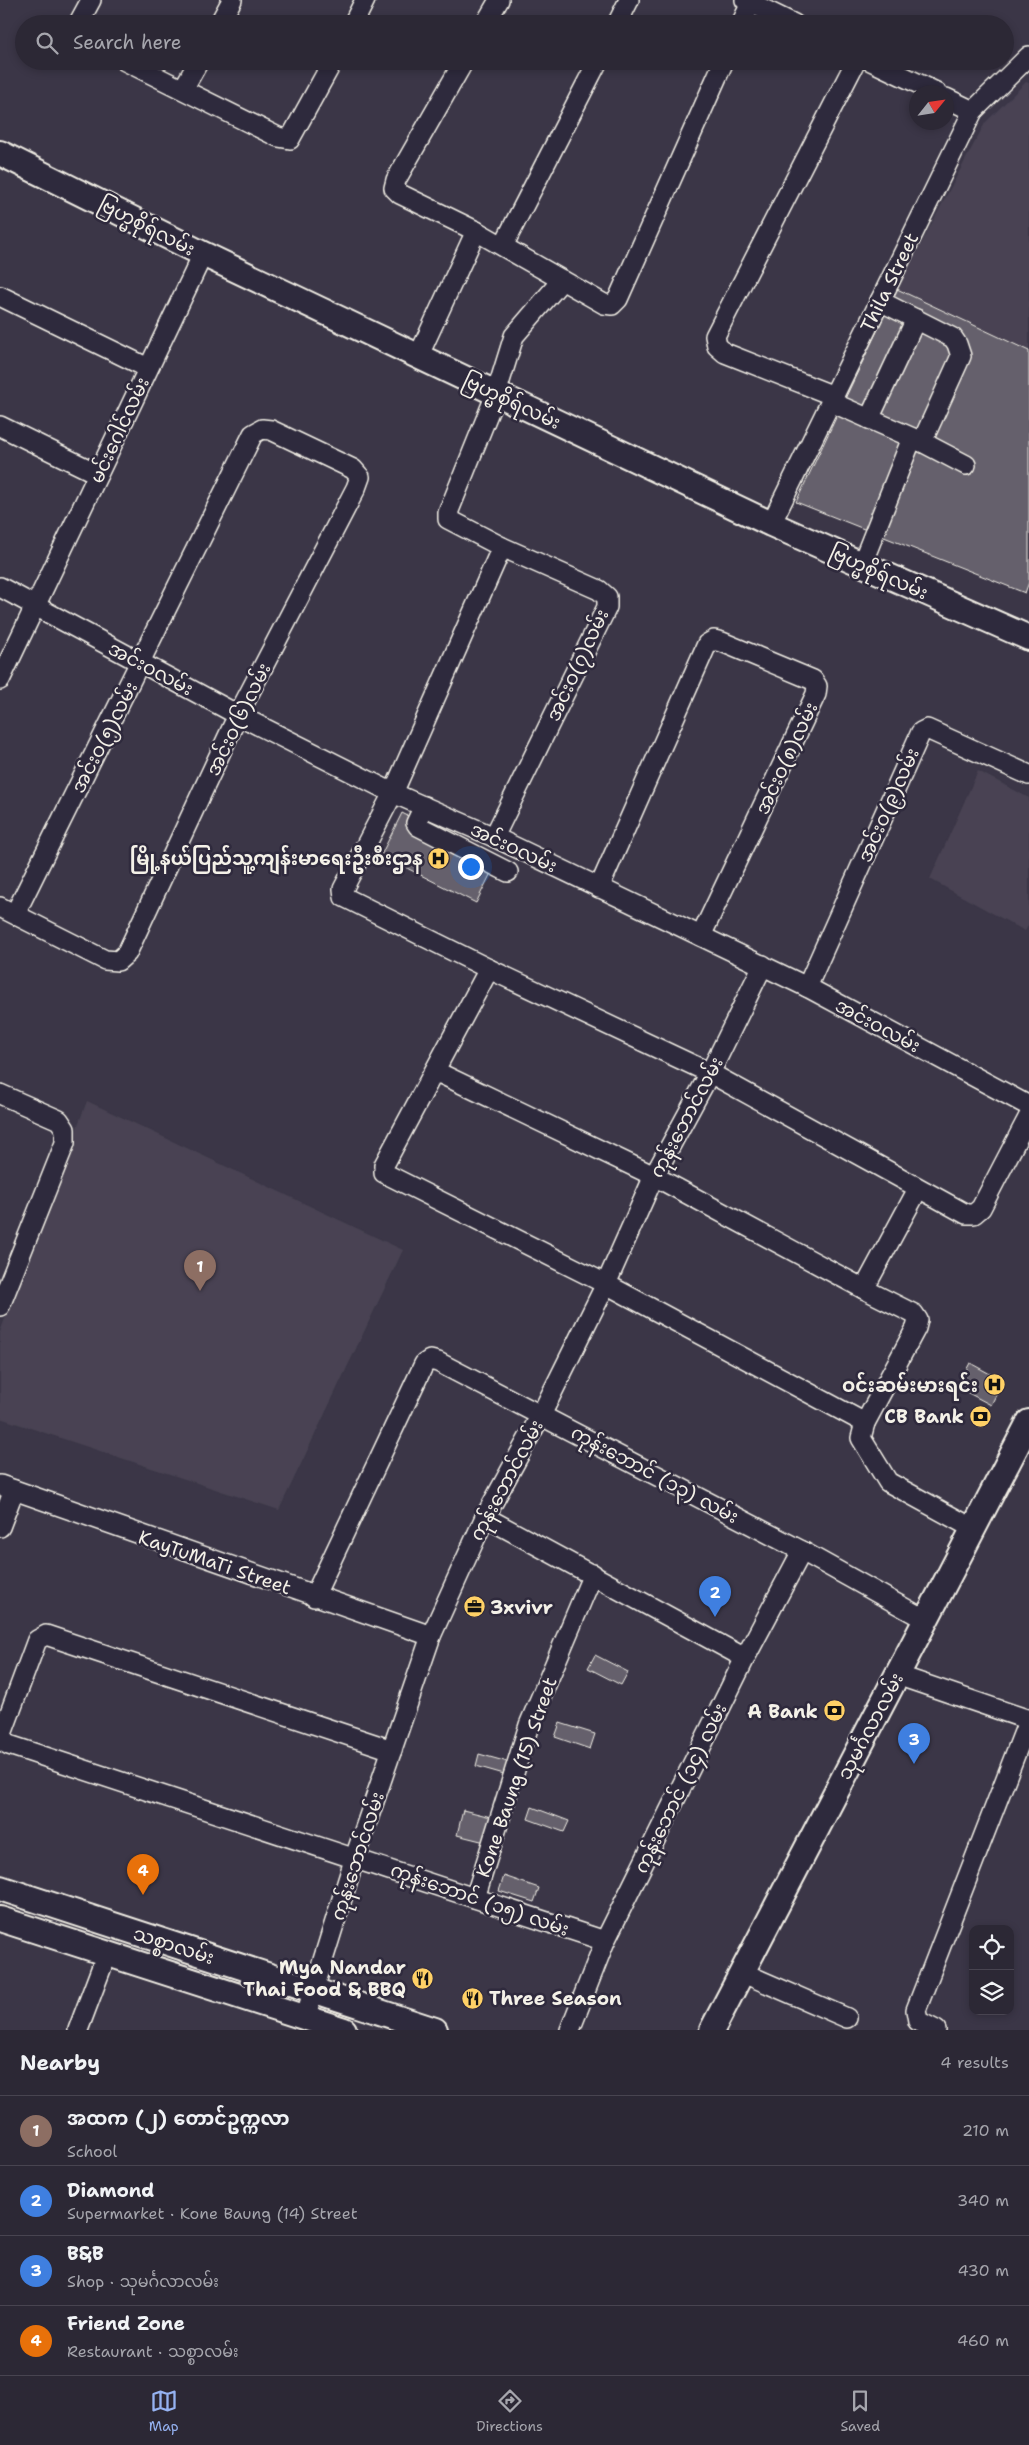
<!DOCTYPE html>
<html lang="en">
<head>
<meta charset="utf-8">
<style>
	:root { --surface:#2c2835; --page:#34303d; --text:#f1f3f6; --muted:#a6a6ad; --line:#484450; --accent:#95b2f1 }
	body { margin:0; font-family:"Shantell Sans","Noto Sans Myanmar",sans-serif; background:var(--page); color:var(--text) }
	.controls { position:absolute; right:15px; bottom:15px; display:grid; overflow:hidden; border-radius:10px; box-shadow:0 2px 8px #0003 }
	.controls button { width:45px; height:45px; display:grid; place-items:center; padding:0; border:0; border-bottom:1px solid var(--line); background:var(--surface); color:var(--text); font:25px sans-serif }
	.compass { position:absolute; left:909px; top:85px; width:45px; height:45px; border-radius:50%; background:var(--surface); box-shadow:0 2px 8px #0003; rotate:60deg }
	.you { position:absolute; left:470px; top:866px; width:18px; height:18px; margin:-12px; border:4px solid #fff; border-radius:50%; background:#1a73e8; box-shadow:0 0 0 8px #1a73e833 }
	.badge { display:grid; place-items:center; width:32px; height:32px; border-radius:50%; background:var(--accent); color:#fff; font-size:16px; font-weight:700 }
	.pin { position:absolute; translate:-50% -41px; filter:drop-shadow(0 1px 2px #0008) }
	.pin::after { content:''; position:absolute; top:26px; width:18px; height:15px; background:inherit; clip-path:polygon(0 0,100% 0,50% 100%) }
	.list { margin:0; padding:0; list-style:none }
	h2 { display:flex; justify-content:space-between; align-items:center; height:65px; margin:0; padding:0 20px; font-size:21px }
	h2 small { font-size:16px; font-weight:400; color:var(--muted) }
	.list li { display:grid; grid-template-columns:32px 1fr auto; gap:15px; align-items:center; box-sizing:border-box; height:70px; padding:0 20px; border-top:1px solid var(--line) }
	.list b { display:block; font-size:19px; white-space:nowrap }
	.list p { margin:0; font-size:16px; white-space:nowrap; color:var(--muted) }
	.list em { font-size:16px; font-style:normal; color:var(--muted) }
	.icon { flex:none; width:28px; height:28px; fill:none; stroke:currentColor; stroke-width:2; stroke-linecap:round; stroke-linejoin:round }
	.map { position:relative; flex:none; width:1029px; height:2030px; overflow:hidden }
	.search { position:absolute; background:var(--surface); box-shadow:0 2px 8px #0003; left:15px; right:15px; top:15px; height:55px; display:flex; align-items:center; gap:12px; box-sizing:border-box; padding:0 18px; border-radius:28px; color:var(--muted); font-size:19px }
	.sheet { height:345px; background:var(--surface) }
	nav { display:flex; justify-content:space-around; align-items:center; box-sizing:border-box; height:70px; border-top:1px solid var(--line); background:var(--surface); font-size:14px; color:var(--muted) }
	nav a { display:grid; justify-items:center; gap:2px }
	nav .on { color:var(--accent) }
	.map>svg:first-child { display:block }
	.built { fill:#484352 }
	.building { fill:#65616c; stroke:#f4f1e8 }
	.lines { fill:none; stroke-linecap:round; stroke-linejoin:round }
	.minor-casing { stroke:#f4f1e8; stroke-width:22 }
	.major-casing { stroke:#f4f1e8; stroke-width:28 }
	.minor { stroke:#2f2a3d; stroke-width:19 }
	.major { stroke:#2f2a3d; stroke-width:24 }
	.labels { text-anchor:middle; stroke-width:5; stroke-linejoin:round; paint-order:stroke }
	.street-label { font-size:19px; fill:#f4f1e8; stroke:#2f2a3d }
	.poi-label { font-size:19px; font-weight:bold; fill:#f4f1e8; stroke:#2f2a3d; text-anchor:end }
</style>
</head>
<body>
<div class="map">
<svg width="1029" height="2030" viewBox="0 0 1029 2030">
	<rect width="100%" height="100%" fill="#3b3647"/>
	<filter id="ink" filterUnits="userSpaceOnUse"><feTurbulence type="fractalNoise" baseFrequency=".02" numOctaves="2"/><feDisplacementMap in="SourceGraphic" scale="10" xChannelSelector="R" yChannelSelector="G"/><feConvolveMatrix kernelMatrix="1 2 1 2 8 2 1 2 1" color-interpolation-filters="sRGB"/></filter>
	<g filter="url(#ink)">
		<g class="built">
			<path d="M1026,82L1029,83V351L897,289L985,123Z"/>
			<path d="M978,771L1029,798V924L1025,931L930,879Z"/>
			<path d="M87,1101L403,1250L279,1510L0,1418V1332Z"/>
		</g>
		<g class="building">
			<path d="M897,289L1029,351V582L1025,593L796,502Z"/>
			<path d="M402,813L497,861L476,903L381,855Z"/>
			<path d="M970,1363L1003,1381L991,1405L957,1387Z"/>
			<path d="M595,1655L628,1672L621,1685L588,1668Z"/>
			<path d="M560,1723L595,1734L590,1749L555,1737Z"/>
			<path d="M479,1754L515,1764L511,1776L476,1766Z"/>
			<path d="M532,1807L569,1821L564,1832L528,1819Z"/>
			<path d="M463,1810L495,1818L489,1843L457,1835Z"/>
			<path d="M504,1876L539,1888L534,1902L499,1891Z"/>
		</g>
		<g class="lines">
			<defs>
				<g id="minor">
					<path d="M745,0L794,24"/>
					<path d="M78,24L91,0"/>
					<path d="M219,24L232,0"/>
					<path d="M353,24L365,0"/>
					<path d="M485,24L499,0"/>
					<path d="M617,24L629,0"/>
					<path d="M741,24L751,3"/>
					<path d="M125,61L278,137L290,139L333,61"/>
					<path d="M464,61L396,180L394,188L400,194L476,231L604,304L612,305L618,299L724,61"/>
					<path d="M871,61L936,92"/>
					<path d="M183,89L199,61"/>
					<path d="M946,98L973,111"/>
					<path d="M503,246L598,61"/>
					<path d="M0,296L148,368"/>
					<path d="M418,357L476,231"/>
					<path d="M834,396L725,353L717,346L715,336L856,61"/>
					<path d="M831,402L922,442L961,356L957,344L953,338L880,301"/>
					<path d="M869,419L916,319"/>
					<path d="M0,426L98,474"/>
					<path d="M922,442L966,465"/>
					<path d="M771,524L973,111L1029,56"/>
					<path d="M502,547L393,793L343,889L344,897L489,969L710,1073L966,1214H974L981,1208L1029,1116"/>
					<path d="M862,564L912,438"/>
					<path d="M0,587L238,715L393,793L494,837L807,987L1029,1106"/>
					<path d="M0,680L203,254"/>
					<path d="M424,806L416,823L418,826L508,872"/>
					<path d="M494,837L607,607V597L599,590L502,547L448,519V513L496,394L514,336L562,280"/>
					<path d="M599,888L707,644L714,640L722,642L813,680L817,686L816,694L701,936"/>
					<path d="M0,907L105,960L118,961L127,953L238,715L356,488L360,477L353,469L271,430L262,429L253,434L15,914"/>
					<path d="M489,969L384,1165V1173L606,1284L865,1423"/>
					<path d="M807,987L921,732L927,729L1029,775"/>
					<path d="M435,1071L654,1176L864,1289L914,1314L918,1320L916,1328L865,1423L861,1438L888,1482L974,1529"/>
					<path d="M0,1094L59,1120L65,1129V1143L0,1306"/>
					<path d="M864,1289L918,1189"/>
					<path d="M0,1485L431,1636"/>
					<path d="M485,1517L745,1658"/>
					<path d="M0,1527L14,1490"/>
					<path d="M314,1597L424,1364L430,1360L438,1362L802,1551L926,1620"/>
					<path d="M897,1675L1029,1720"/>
					<path d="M392,1750L46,1635L37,1640L2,1734V1741L9,1745L605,1941"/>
					<path d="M475,1898L529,1725L593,1574"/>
					<path d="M741,1972L847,2018"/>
					<path d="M305,2018L355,1857L431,1636L485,1517L541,1415L606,1284L654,1176L710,1073L763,965"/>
					<path d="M78,2030L107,1953"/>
					<path d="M570,2030L605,1941L745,1658L802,1551"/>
					<path d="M936,2030L918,2021L916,2010L1029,1719"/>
				</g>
				<g id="major">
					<path d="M0,153L203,254L771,524L1029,638"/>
					<path d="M0,1888L435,2030"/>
					<path d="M0,1919L344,2030"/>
					<path d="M712,2030L1029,1422"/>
				</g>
			</defs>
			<use href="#minor" class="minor-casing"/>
			<use href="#major" class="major-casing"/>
			<use href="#minor" class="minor"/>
			<use href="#major" class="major"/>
		</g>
	</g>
	<defs>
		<symbol id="hospital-disc" viewBox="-11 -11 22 22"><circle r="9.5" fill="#ffd166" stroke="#2f2a3d"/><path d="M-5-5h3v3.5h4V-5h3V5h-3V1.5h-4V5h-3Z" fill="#111"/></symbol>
		<symbol id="bank-disc" viewBox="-11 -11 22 22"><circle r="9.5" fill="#ffd166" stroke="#2f2a3d"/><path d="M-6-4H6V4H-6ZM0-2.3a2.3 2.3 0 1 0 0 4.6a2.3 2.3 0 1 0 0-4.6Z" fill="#111"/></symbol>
		<symbol id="office-disc" viewBox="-11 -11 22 22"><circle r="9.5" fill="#ffd166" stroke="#2f2a3d"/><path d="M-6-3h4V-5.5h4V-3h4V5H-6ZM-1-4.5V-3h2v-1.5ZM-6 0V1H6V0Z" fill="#111"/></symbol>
		<symbol id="restaurant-disc" viewBox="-11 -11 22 22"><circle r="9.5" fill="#ffd166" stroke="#2f2a3d"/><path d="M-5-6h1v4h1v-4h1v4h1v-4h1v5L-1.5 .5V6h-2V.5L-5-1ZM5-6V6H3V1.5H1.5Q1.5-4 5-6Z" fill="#111"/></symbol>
	</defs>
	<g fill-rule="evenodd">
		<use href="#hospital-disc" x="426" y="846" width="25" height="25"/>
		<use href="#hospital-disc" x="982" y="1372" width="25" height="25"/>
		<use href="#bank-disc" x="968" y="1404" width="25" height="25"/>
		<use href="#office-disc" x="462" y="1594" width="25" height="25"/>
		<use href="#bank-disc" x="822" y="1698" width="25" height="25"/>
		<use href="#restaurant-disc" x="410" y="1966" width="25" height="25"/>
		<use href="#restaurant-disc" x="460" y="1986" width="25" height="25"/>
	</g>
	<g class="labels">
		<g class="street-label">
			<text transform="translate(147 226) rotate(27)" y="7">ဗြဟ္မစိုရ်လမ်း</text>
			<text transform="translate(889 282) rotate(-64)" y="7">Thila Street</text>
			<text transform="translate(512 401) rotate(25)" y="7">ဗြဟ္မစိုရ်လမ်း</text>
			<text transform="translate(119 430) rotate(-65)" y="7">မင်းဂေါင်လမ်း</text>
			<text transform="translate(879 572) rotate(24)" y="7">ဗြဟ္မစိုရ်လမ်း</text>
			<text transform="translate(577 665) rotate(-65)" y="7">အင်းဝ(၇)လမ်း</text>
			<text transform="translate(151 668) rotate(28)" y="7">အင်းဝလမ်း</text>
			<text transform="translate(238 719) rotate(-64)" y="7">အင်းဝ(၆)လမ်း</text>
			<text transform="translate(104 737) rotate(-63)" y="7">အင်းဝ(၅)လမ်း</text>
			<text transform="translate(786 758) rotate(-65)" y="7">အင်းဝ(၈)လမ်း</text>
			<text transform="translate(888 805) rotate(-66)" y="7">အင်းဝ(၉)လမ်း</text>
			<text transform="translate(514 847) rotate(25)" y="7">အင်းဝလမ်း</text>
			<text transform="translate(878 1025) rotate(28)" y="7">အင်းဝလမ်း</text>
			<text transform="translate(686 1117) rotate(-62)" y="7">ကုန်းဘောင်လမ်း</text>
			<text transform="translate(655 1474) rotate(28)" y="7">ကုန်းဘောင် (၁၃) လမ်း</text>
			<text transform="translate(506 1480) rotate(-62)" y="7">ကုန်းဘောင်လမ်း</text>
			<text transform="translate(215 1562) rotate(19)" y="7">KayTuMaTi Street</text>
			<text transform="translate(870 1726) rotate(-62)" y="7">သုမင်္ဂလာလမ်း</text>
			<text transform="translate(516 1777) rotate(-71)" y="7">Kone Baung (15) Street</text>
			<text transform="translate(680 1788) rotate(-64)" y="7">ကုန်းဘောင် (၁၄) လမ်း</text>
			<text transform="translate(357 1856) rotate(-72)" y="7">ကုန်းဘောင်လမ်း</text>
			<text transform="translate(480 1899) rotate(19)" y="7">ကုန်းဘောင် (၁၅) လမ်း</text>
			<text transform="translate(174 1945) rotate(18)" y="7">သစ္စာလမ်း</text>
		</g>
		<g class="poi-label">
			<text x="423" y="865">မြို့နယ်ပြည်သူ့ကျန်းမာရေးဦးစီးဌာန</text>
			<text x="978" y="1392">ဝင်းဆမ်းမားရင်း</text>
			<text x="964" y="1423">CB Bank</text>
			<text x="490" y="1614" text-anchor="start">3xvivr</text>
			<text x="818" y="1718">A Bank</text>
			<text x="406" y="1974">Mya Nandar<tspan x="406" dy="22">Thai Food &amp; BBQ</tspan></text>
			<text x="489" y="2005" text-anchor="start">Three Season</text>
		</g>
	</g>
</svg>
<div class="controls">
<button><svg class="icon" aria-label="locate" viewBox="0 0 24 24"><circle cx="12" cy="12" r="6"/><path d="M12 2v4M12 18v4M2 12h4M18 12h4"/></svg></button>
<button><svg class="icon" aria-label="layers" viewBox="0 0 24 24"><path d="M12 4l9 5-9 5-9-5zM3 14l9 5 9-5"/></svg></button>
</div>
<svg class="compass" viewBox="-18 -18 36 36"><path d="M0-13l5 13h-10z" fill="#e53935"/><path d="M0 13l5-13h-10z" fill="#a6a6ad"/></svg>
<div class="you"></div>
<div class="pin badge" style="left:200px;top:1291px;background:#8d6e63">1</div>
<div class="pin badge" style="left:715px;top:1617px;background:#3f7fe0">2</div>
<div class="pin badge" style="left:914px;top:1764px;background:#3f7fe0">3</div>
<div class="pin badge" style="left:143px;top:1895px;background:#e8710a">4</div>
<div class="search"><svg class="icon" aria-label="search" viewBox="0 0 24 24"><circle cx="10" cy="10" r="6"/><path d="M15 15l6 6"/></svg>Search here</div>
</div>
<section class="sheet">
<h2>Nearby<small>4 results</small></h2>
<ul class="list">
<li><span class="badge" style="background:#8d6e63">1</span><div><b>အထက (၂) တောင်ဥက္ကလာ</b><p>School</p></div><em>210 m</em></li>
<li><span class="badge" style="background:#3f7fe0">2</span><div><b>Diamond</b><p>Supermarket · Kone Baung (14) Street</p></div><em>340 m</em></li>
<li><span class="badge" style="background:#3f7fe0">3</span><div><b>B&amp;B</b><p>Shop · သုမင်္ဂလာလမ်း</p></div><em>430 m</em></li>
<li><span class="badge" style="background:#e8710a">4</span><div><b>Friend Zone</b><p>Restaurant · သစ္စာလမ်း</p></div><em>460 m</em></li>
</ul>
</section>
<nav>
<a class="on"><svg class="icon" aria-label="map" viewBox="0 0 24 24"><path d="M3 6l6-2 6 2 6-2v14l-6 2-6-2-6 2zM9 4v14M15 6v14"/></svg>Map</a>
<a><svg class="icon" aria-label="directions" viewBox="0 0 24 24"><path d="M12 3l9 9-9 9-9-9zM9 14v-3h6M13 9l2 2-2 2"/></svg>Directions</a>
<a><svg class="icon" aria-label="saved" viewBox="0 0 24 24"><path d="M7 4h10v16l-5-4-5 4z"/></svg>Saved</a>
</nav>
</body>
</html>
